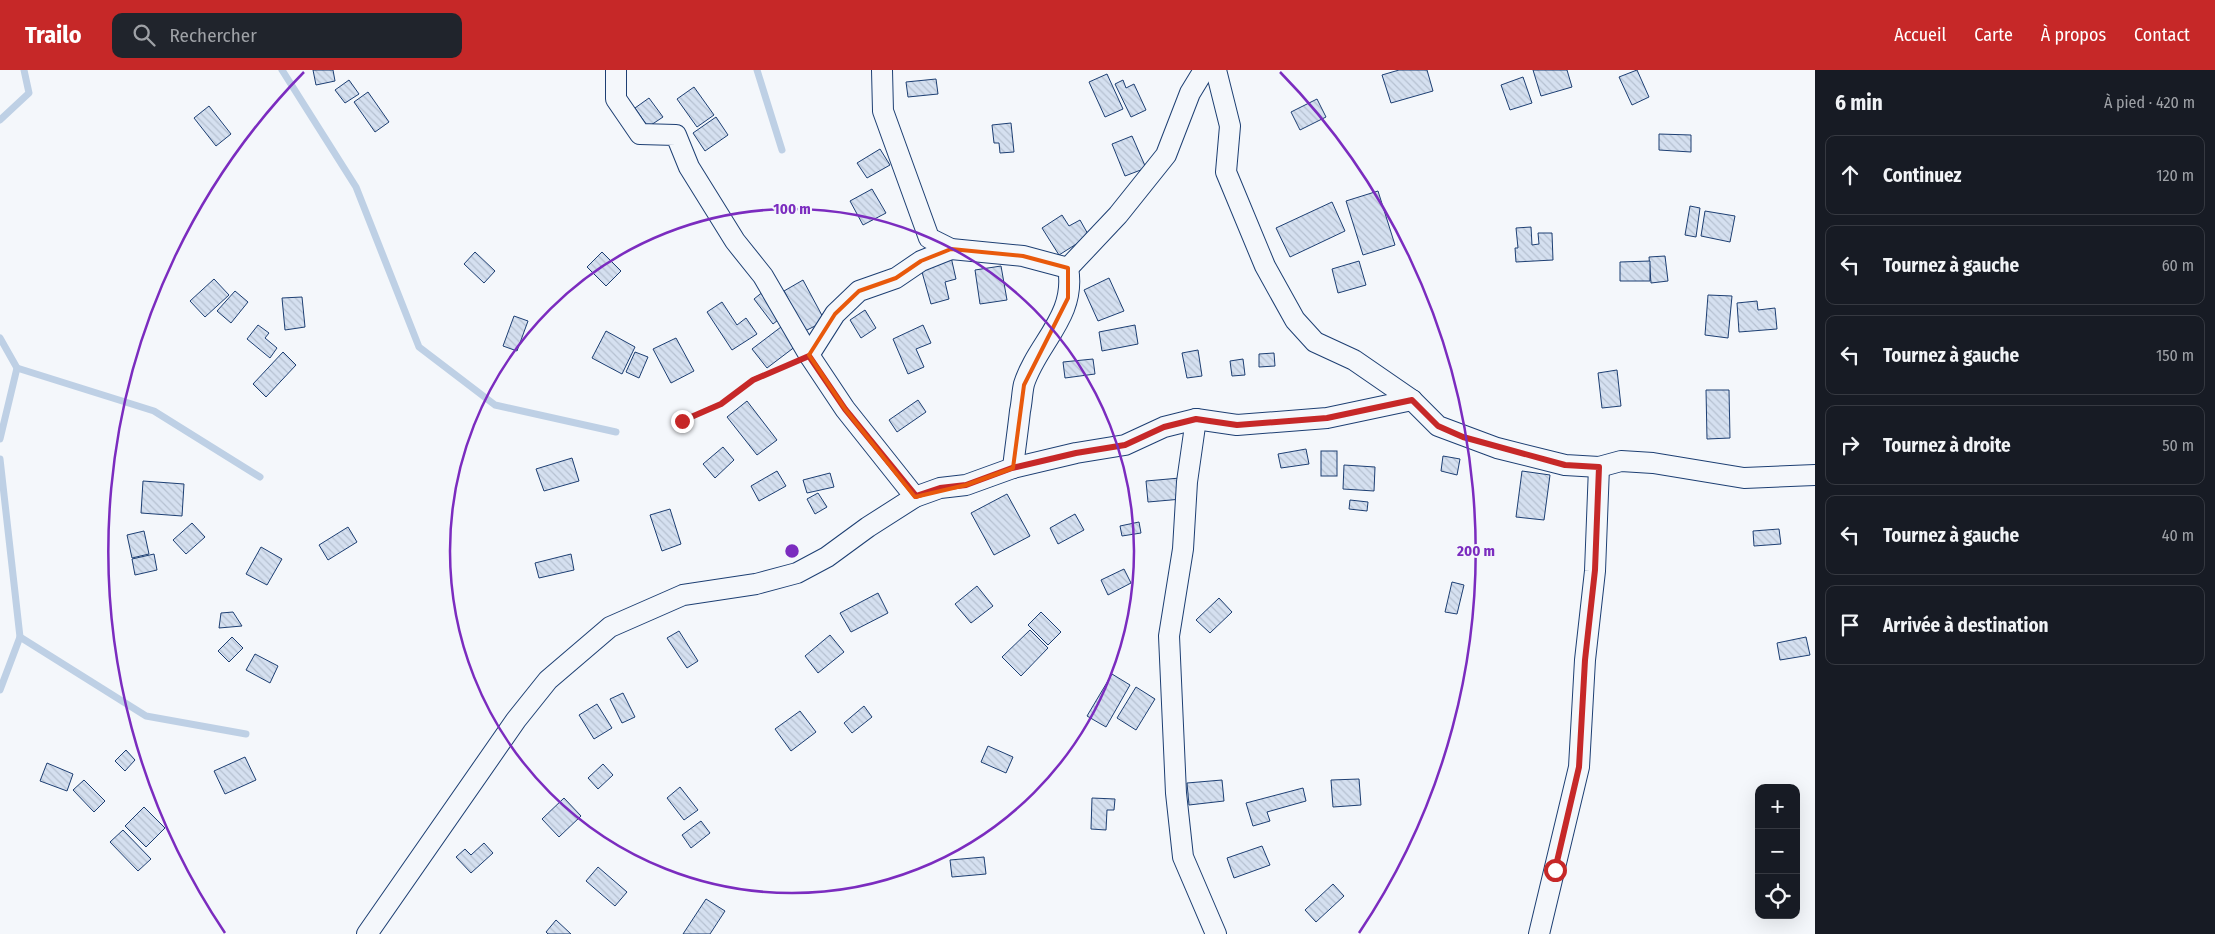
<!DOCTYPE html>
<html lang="fr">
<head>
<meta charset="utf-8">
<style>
	:root { --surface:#171b24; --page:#20242c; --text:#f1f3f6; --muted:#9ea1a6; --line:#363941; --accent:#c62828 }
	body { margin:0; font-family:"Fira Sans Condensed",sans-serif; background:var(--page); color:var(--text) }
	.controls { position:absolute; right:15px; bottom:15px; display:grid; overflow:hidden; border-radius:10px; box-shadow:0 5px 20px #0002 }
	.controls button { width:45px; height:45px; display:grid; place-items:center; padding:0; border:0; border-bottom:1px solid var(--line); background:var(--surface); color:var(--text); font:25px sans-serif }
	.stop { position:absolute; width:15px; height:15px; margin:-11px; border:4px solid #c62828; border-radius:50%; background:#fff }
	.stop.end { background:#c62828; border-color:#fff; box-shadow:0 1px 5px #0008 }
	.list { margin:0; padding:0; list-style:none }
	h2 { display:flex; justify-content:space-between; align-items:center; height:65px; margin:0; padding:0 20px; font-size:21px }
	h2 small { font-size:16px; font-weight:400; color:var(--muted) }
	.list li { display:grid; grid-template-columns:32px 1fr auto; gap:15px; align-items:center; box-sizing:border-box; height:80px; margin:0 10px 10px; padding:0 10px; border:1px solid var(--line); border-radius:10px }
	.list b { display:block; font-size:19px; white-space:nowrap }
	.list em { font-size:16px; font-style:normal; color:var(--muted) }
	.icon { flex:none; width:28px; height:28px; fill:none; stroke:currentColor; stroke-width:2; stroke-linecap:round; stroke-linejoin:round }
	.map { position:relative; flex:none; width:1815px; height:864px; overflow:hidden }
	header { display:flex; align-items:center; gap:30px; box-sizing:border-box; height:70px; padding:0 25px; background:var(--accent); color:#fff }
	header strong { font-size:24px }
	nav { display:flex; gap:28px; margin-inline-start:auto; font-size:18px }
	.search { width:350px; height:45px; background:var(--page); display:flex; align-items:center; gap:12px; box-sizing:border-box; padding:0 18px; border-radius:10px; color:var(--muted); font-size:19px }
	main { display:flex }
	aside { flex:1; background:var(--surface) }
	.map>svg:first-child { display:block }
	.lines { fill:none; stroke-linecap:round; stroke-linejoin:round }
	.stream { stroke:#bed0e5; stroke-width:7 }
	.building { fill:url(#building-back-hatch); stroke:#1d3f73 }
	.minor-casing { stroke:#1d3f73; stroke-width:22 }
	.path { stroke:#5e769c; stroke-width:3; stroke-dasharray:4 2.5; stroke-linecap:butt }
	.minor { stroke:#f4f7fb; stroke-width:20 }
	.route { stroke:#c62828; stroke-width:6 }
	.marked { fill:none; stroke:#e8590c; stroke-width:4; stroke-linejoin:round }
	.ring { fill:none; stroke:#7b2cbf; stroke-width:2.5 }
	.centre { fill:#7b2cbf; stroke:#f4f7fb; stroke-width:2.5 }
	.ring-label { font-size:15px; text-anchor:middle; font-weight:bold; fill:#7b2cbf; stroke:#f4f7fb; stroke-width:4; stroke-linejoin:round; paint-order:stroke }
</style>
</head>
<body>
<header>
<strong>Trailo</strong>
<div class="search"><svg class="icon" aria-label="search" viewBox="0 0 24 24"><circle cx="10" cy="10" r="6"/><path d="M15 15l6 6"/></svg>Rechercher</div>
<nav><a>Accueil</a><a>Carte</a><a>À propos</a><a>Contact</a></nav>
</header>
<main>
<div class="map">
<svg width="1815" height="864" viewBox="0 0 1815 864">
	<defs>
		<pattern id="building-back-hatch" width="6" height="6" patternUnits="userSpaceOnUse" patternTransform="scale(1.25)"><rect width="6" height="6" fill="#d5e0f0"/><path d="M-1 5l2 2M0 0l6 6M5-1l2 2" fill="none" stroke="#b6c1d1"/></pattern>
	</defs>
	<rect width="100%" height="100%" fill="#f4f7fb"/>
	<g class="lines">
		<g class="stream">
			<path d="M282,0L356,117L419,277L495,335L616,362"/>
			<path d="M757,0L782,80"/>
			<path d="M0,50L29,23L24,0"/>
			<path d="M0,268L17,298L0,369"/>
			<path d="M17,298L154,341L260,407"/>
			<path d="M0,389L20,567L0,620"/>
			<path d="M20,567L146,646L246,664"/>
		</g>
	</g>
	<g class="building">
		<path d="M313,0H333L335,11L316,15Z"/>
		<path d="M1399,0H1427L1433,21L1391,33L1382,5Z"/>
		<path d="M1533,0H1567L1572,17L1541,26Z"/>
		<path d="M1637,0L1649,27L1632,35L1619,7Z"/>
		<path d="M1107,4L1123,39L1105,47L1089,12Z"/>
		<path d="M1523,7L1532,33L1510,40L1501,15Z"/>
		<path d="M936,9L938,24L908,27L906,12Z"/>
		<path d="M349,10L359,24L345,33L335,20Z"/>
		<path d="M1123,10L1126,18L1134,14L1146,40L1131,47L1115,14Z"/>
		<path d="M694,17L714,45L697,57L677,29Z"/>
		<path d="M368,22L389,52L375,62L354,32Z"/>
		<path d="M649,28L663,47L648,57L635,38Z"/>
		<path d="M1317,29L1326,47L1300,60L1291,42Z"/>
		<path d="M209,36L231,64L216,76L194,48Z"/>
		<path d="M716,47L728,65L705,81L693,63Z"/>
		<path d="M1011,53L1014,82L1000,83L999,73H994L992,55Z"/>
		<path d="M1659,64L1691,65V82L1659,80Z"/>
		<path d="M1132,66L1146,98L1125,106L1112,74Z"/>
		<path d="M880,79L890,95L867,108L857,93Z"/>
		<path d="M872,119L886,143L863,155L850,131Z"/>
		<path d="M1378,121L1395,175L1363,185L1346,131Z"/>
		<path d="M1332,132L1345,161L1290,187L1276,158Z"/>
		<path d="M1690,136L1700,138L1696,167L1685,165Z"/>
		<path d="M1705,141L1735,146L1730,172L1701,166Z"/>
		<path d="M1062,145L1069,156L1080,150L1089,166L1059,185L1042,158Z"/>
		<path d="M1531,157L1532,175L1539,174L1538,163H1552L1553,190L1516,192L1515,178H1518L1516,158Z"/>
		<path d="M475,182L495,201L484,213L464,194Z"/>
		<path d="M602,182L621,201L606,216L587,197Z"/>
		<path d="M1665,186L1668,211L1651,213L1649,187Z"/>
		<path d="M951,187L956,209L945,212L949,229L931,234L920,195Z"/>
		<path d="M1359,191L1366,215L1338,223L1332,199Z"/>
		<path d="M1650,191V211H1620V192Z"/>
		<path d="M1001,196L1007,230L980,234L975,200Z"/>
		<path d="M1109,208L1124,241L1098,251L1084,220Z"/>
		<path d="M214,209L229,225L205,247L190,231Z"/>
		<path d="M803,210L825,251L805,261L784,221Z"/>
		<path d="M235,221L248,232L231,253L217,241Z"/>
		<path d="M764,221L783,246L773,254L754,229Z"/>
		<path d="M1708,225L1732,226L1728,268L1705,265Z"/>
		<path d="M302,227L305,257L285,260L282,228Z"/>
		<path d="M1757,231L1758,240L1775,238L1777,259L1739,262L1737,233Z"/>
		<path d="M722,232L737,255L746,248L757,264L732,280L707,242Z"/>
		<path d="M865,240L876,258L861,268L850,250Z"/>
		<path d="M514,246L528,251L517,281L503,276Z"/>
		<path d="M258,255L269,263L265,268L277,278L270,288L247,269Z"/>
		<path d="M923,255L931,273L916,279L924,297L908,304L893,269Z"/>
		<path d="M1135,255L1138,274L1102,281L1099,262Z"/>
		<path d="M781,257L796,276L767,298L752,279Z"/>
		<path d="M606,261L635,277L622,304L592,288Z"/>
		<path d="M676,268L694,301L671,313L653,279Z"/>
		<path d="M1198,280L1202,306L1187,308L1182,283Z"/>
		<path d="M283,282L296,295L266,327L253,314Z"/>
		<path d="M635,282L648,287L639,308L626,302Z"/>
		<path d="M1274,283L1275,296L1259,297V284Z"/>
		<path d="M1093,289L1095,304L1065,308L1063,292Z"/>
		<path d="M1243,289L1245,305L1232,306L1230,291Z"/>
		<path d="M1617,300L1621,336L1602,338L1598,303Z"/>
		<path d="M1706,320H1729L1730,368L1707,369Z"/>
		<path d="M918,330L926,342L897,362L889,350Z"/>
		<path d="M747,331L777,370L757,385L727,347Z"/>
		<path d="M723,377L734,390L715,408L703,394Z"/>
		<path d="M1306,379L1309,394L1281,398L1278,384Z"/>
		<rect x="1321" y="381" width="16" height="25"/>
		<path d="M1443,386L1460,389L1457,405L1441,401Z"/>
		<path d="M572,388L579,411L544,421L536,399Z"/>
		<path d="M1344,395L1375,397L1374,421L1343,419Z"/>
		<path d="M777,401L786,416L759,431L751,416Z"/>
		<path d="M1522,401L1550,405L1544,450L1516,447Z"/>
		<path d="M830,403L834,417L807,423L803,410Z"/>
		<path d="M1180,408L1182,429L1148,432L1146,411Z"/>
		<path d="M143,411L184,414L182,446L141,443Z"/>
		<path d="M818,423L827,437L815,444L807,429Z"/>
		<path d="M1007,424L1030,466L994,485L971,443Z"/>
		<path d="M1350,430L1368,432L1367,441L1349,439Z"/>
		<path d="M670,439L681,474L662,481L650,445Z"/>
		<path d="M1075,444L1084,460L1058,474L1050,458Z"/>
		<path d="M1139,452L1141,463L1122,466L1120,456Z"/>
		<path d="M192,453L205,467L186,484L173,470Z"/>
		<path d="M348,457L357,472L328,490L319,475Z"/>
		<path d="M1779,459L1781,474L1754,476L1753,461Z"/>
		<path d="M144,461L149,484L132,488L127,465Z"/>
		<path d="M261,477L282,489L267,515L246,504Z"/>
		<path d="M154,484L157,500L135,505L132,489Z"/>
		<path d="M571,484L574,500L539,508L535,493Z"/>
		<path d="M1124,499L1131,513L1108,525L1101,510Z"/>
		<path d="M1452,512L1464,515L1457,544L1445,542Z"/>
		<path d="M977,516L993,536L971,553L955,534Z"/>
		<path d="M878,523L888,543L851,562L840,543Z"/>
		<path d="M1219,528L1232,542L1210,563L1196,550Z"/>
		<path d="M233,542L242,556L219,558L221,543Z"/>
		<path d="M1041,542L1061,562L1048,575L1028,555Z"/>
		<path d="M1030,560L1048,578L1021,606L1002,587Z"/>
		<path d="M679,561L698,591L687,598L667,568Z"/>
		<path d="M830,565L844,582L818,603L805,586Z"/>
		<path d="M232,567L243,578L229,592L218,581Z"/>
		<path d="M1806,567L1810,585L1780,590L1777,573Z"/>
		<path d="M255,584L278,596L270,613L246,600Z"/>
		<path d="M1112,604L1130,615L1106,657L1087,646Z"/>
		<path d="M1136,617L1155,629L1136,660L1117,648Z"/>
		<path d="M623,623L635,647L622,653L610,629Z"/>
		<path d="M597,634L612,658L594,669L579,645Z"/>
		<path d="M864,636L872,647L852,663L844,653Z"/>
		<path d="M800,641L816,662L791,681L775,659Z"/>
		<path d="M988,676L1013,687L1006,703L981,692Z"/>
		<path d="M126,680L135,690L125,701L115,691Z"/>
		<path d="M245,687L256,710L225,724L214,701Z"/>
		<path d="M47,693L73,704L67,721L40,711Z"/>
		<path d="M603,694L613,705L598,719L588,708Z"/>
		<path d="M1359,709L1361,735L1333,737L1331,710Z"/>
		<path d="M84,710L105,731L94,742L73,720Z"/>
		<path d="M1222,710L1224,731L1189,735L1187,713Z"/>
		<path d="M680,717L698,740L684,750L667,728Z"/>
		<path d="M1303,718L1306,731L1267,742L1270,751L1253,756L1246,733Z"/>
		<path d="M564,728L581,746L559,767L542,749Z"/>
		<path d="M1092,728L1115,729L1114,740H1107L1106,760L1091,759Z"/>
		<path d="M144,737L165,758L146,777L125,756Z"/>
		<path d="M701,751L710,763L691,778L682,765Z"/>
		<path d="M123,760L151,789L138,801L110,772Z"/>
		<path d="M484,773L493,783L471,803L456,787L465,779L471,785Z"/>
		<path d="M1262,776L1270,795L1234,808L1227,788Z"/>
		<path d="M984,787L986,804L952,807L950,790Z"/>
		<path d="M598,797L627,822L615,836L586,811Z"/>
		<path d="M1333,814L1344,826L1316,852L1305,840Z"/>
		<path d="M706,829L725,841L710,864H683Z"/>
		<path d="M556,850L571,864H548L546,862Z"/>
	</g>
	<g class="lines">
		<defs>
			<g id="minor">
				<path d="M616,0V29L640,64L676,65L689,97L735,171L763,206L809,285L845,339L915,427"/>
				<path d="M882,0L883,41L929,168L951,179L1023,186L1068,198C1077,246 1037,273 1024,314C1022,322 1022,332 1020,341C1018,360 1015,379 1013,398"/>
				<path d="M1216,0L1230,56L1226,102L1265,196L1295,250L1315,272L1354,290L1412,330L1438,356L1497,378L1565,395L1599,397L1621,391L1653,393L1744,408L1815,405"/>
				<path d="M1068,198L1118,145L1166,85L1190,23L1204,0"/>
				<path d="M809,285L835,244L859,221L896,208L921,191L951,179"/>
				<path d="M1196,349L1187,412L1183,479L1169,566L1176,723L1183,787L1216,864"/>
				<path d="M367,864L516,650L548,610L610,557L683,525L756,514L797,503L827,487L868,457L915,427L940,418L966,415L1013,398L1076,383L1125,375L1164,357L1196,349L1237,355L1327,348L1412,330"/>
				<path d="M1539,864L1579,697L1585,590L1595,501L1599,397"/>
			</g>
		</defs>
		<use href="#minor" class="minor-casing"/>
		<path class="path" d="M682,351L721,334L753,309L790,294"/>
		<use href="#minor" class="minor"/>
	</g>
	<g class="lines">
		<path class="route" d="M682,351L721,334L753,310L809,286L845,339L916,426L940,418L966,415L1012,398L1076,383L1125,375L1164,357L1196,349L1237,355L1327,348L1412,330L1438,356L1463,367L1565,395L1599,397L1595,500L1585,590L1579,697L1555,800"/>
	</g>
	<path class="marked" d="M951,179L1023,186L1068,198V228L1024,315L1013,398L966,415L915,427L845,339L809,285L835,244L859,221L896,208L921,191Z"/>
	<g class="ring">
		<circle cx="792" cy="481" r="342"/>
		<path d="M225 863A684 684 0 0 1 304 2M1280 2A684 684 0 0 1 1359 863"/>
	</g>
	<circle cx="792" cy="481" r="8" class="centre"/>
	<g class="ring-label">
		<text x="792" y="144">100 m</text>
		<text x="1476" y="486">200 m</text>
	</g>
</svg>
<div class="controls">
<button>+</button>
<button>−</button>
<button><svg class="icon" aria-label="locate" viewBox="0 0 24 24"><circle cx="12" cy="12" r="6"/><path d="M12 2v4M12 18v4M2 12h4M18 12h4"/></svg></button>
</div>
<div class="stop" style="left:1555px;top:800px"></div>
<div class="stop end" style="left:682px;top:351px"></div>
</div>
<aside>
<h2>6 min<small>À pied · 420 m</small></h2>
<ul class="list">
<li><svg class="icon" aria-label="ahead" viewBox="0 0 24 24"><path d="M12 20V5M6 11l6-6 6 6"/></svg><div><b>Continuez</b></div><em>120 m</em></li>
<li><svg class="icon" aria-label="left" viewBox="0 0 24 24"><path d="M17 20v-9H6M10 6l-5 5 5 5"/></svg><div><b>Tournez à gauche</b></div><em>60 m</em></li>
<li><svg class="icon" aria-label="left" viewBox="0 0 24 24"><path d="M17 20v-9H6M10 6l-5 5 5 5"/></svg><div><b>Tournez à gauche</b></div><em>150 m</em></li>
<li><svg class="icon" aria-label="right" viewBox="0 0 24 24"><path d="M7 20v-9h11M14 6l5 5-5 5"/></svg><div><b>Tournez à droite</b></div><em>50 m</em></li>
<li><svg class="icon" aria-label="left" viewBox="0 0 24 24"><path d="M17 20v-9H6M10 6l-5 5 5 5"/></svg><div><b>Tournez à gauche</b></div><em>40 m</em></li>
<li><svg class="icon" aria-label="arrive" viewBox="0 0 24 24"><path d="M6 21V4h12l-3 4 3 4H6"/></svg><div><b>Arrivée à destination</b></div></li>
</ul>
</aside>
</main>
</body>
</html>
